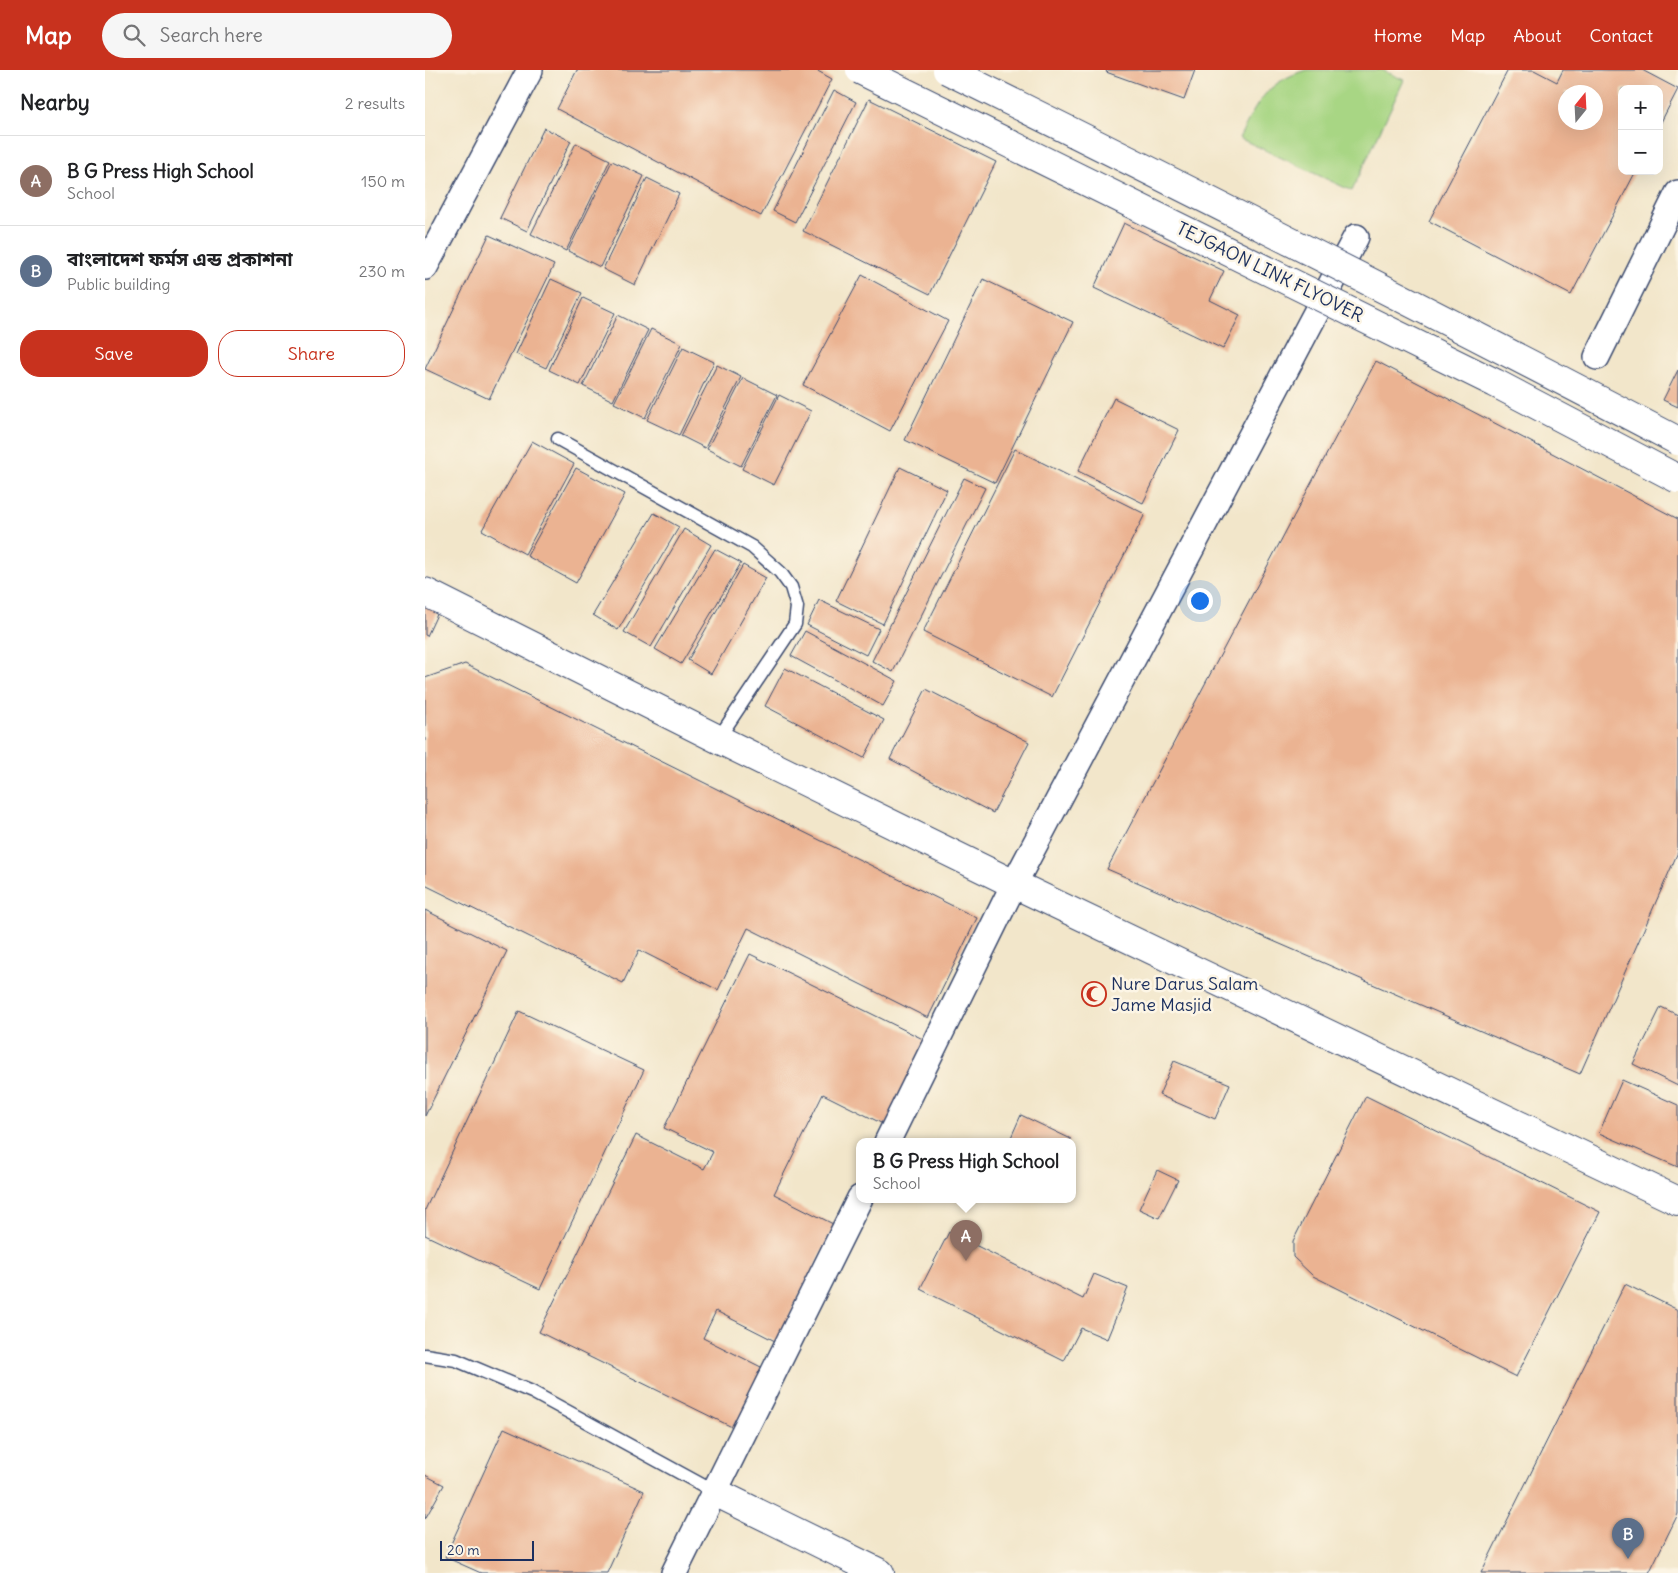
<!DOCTYPE html>
<html lang="en">
<head>
<meta charset="utf-8">
<style>
	:root { --surface:#fff; --page:#f6f6f6; --text:#202124; --muted:#757577; --line:#e0e0e0; --accent:#c8321e }
	body { margin:0; font-family:Delius,"Noto Sans Bengali",sans-serif; background:var(--page); color:var(--text) }
	.controls { position:absolute; right:15px; top:15px; display:grid; overflow:hidden; border-radius:10px; box-shadow:0 5px 20px #0002 }
	.controls button { width:45px; height:45px; display:grid; place-items:center; padding:0; border:0; border-bottom:1px solid var(--line); background:var(--surface); color:var(--text); font:25px sans-serif }
	.compass { position:absolute; left:1133px; top:15px; width:45px; height:45px; border-radius:50%; background:var(--surface); box-shadow:0 5px 20px #0002; rotate:18deg }
	.scale { position:absolute; left:15px; bottom:12px; width:94px; box-sizing:border-box; padding-left:5px; border:2px solid #1b2f5e; border-top:0; font-size:14px; line-height:18px; white-space:nowrap; color:#1b2f5e; -webkit-text-stroke:4px #fcf5e5; paint-order:stroke }
	.you { position:absolute; left:774px; top:530px; width:18px; height:18px; margin:-12px; border:4px solid #fff; border-radius:50%; background:#1a73e8; box-shadow:0 0 0 8px #1a73e833 }
	.badge { display:grid; place-items:center; width:32px; height:32px; border-radius:50%; background:var(--accent); color:#fff; font-size:16px; font-weight:700 }
	.pin { position:absolute; translate:-50% -41px; filter:drop-shadow(0 1px 2px #0008) }
	.pin::after { content:''; position:absolute; top:26px; width:18px; height:15px; background:inherit; clip-path:polygon(0 0,100% 0,50% 100%) }
	.popup { position:absolute; left:431px; top:1068px; width:220px; height:65px; box-sizing:border-box; display:grid; place-content:center; border-radius:10px; background:var(--surface); filter:drop-shadow(0 1px 4px #0005); font-size:16px; white-space:nowrap; color:var(--muted) }
	.popup b { font-size:19px; color:var(--text) }
	.popup::after { content:''; position:absolute; left:50%; top:100%; margin-left:-10px; border:10px solid transparent; border-top-color:var(--surface) }
	.list { margin:0; padding:0; list-style:none }
	h2 { display:flex; justify-content:space-between; align-items:center; height:65px; margin:0; padding:0 20px; font-size:21px }
	h2 small { font-size:16px; font-weight:400; color:var(--muted) }
	.list li { display:grid; grid-template-columns:32px 1fr auto; gap:15px; align-items:center; box-sizing:border-box; height:90px; padding:0 20px; border-top:1px solid var(--line) }
	.list b { display:block; font-size:19px; white-space:nowrap }
	.list p { margin:0; font-size:16px; white-space:nowrap; color:var(--muted) }
	.list em { font-size:16px; font-style:normal; color:var(--muted) }
	.actions { display:flex; gap:10px; padding:15px 20px }
	.actions a { flex:1; padding:11px 0; border:1px solid var(--accent); border-radius:20px; text-align:center; font-size:18px; color:var(--accent) }
	.actions .main { background:var(--accent); color:#fff }
	.icon { flex:none; width:28px; height:28px; fill:none; stroke:currentColor; stroke-width:2; stroke-linecap:round; stroke-linejoin:round }
	.map { position:relative; flex:none; width:1253px; height:1503px; overflow:hidden }
	header { display:flex; align-items:center; gap:30px; box-sizing:border-box; height:70px; padding:0 25px; background:var(--accent); color:#fff }
	header strong { font-size:24px }
	nav { display:flex; gap:28px; margin-inline-start:auto; font-size:18px }
	.search { width:350px; height:45px; background:var(--page); display:flex; align-items:center; gap:12px; box-sizing:border-box; padding:0 18px; border-radius:28px; color:var(--muted); font-size:19px }
	main { display:flex }
	aside { flex:1; background:var(--surface) }
	.map>svg:first-child { display:block }
	.green { fill:#a8d684; stroke:#628271 }
	.building { fill:#ebb392; fill-rule:evenodd }
	.lines { fill:none; stroke-linecap:round; stroke-linejoin:round }
	.lane-casing { stroke:#3b4a6e; stroke-width:15 }
	.street-casing { stroke:#3b4a6e; stroke-width:28 }
	.secondary-casing { stroke:#3b4a6e; stroke-width:30 }
	.lane { stroke:#fff; stroke-width:12 }
	.street { stroke:#fff; stroke-width:25 }
	.secondary { stroke:#fff; stroke-width:28 }
	.primary-bridge-casing { stroke:#3b4a6e; stroke-width:30; stroke-linecap:butt }
	.primary-bridge { stroke:#fff; stroke-width:28 }
	.labels { text-anchor:middle; stroke-width:5; stroke-linejoin:round; paint-order:stroke }
	.street-label { font-size:18px; fill:#1b2f5e; stroke:#fcf5e5 }
	.poi-label { font-size:18px; fill:#1b2f5e; stroke:#fcf5e5; text-anchor:start }
</style>
</head>
<body>
<header>
<strong>Map</strong>
<div class="search"><svg class="icon" aria-label="search" viewBox="0 0 24 24"><circle cx="10" cy="10" r="6"/><path d="M15 15l6 6"/></svg>Search here</div>
<nav><a>Home</a><a>Map</a><a>About</a><a>Contact</a></nav>
</header>
<main>
<aside>
<h2>Nearby<small>2 results</small></h2>
<ul class="list">
<li><span class="badge" style="background:#8d6e63">A</span><div><b>B G Press High School</b><p>School</p></div><em>150 m</em></li>
<li><span class="badge" style="background:#5c6f8a">B</span><div><b>বাংলাদেশ ফর্মস এন্ড প্রকাশনা</b><p>Public building</p></div><em>230 m</em></li>
</ul>
<div class="actions"><a class="main">Save</a><a>Share</a></div>
</aside>
<div class="map">
<svg width="1253" height="1503" viewBox="0 0 1253 1503">
	<rect width="100%" height="100%" fill="#fcf5e5"/>
	<filter id="ink" filterUnits="userSpaceOnUse"><feTurbulence type="fractalNoise" baseFrequency=".02" numOctaves="2"/><feDisplacementMap in="SourceGraphic" scale="10" xChannelSelector="R" yChannelSelector="G"/><feConvolveMatrix kernelMatrix="1 2 1 2 8 2 1 2 1" color-interpolation-filters="sRGB"/></filter>
	<filter id="wash" filterUnits="userSpaceOnUse"><feTurbulence type="fractalNoise" baseFrequency=".0096" numOctaves="4" result="noise"/><feDisplacementMap in="SourceGraphic" scale="20" xChannelSelector="R" yChannelSelector="G"/><feGaussianBlur stdDeviation="1.12" result="paint"/><feColorMatrix in="noise" values="0 0 0 0 0 0 0 0 0 0 0 0 0 0 0 0 0 1.4 0 .05"/><feComposite in="paint" operator="in"/></filter>
	<g filter="url(#wash)">
		<rect width="100%" height="100%" fill="#f2e6ca"/>
		<path class="green" d="M881,0H957L979,10L927,121L814,68C833,32 840,13 881,0Z"/>
		<g id="blocks">
			<g class="building">
				<path d="M152,0H391L407,9L336,146L132,39Z"/>
				<path d="M682,0H770L759,30L681,2Z"/>
				<path d="M1083,0H1109L1132,12L1138,0H1217L1253,19L1234,56V19H1197V101H1211L1146,225L1004,151ZM1140,22H1170V52H1140Z"/>
				<path d="M409,20L431,32L370,152L348,141Z"/>
				<path d="M444,29L571,92L505,224L378,161Z"/>
				<path d="M119,58L146,71L102,161L75,148Z"/>
				<path d="M151,73L185,90L141,181L106,164Z"/>
				<path d="M187,91L219,106L175,197L143,181Z"/>
				<path d="M222,108L254,124L210,215L178,199Z"/>
				<path d="M699,153L799,201L785,230L815,245L798,279L669,218Z"/>
				<path d="M64,165L129,195L64,329L0,299Z"/>
				<path d="M437,205L523,251L465,361L378,315Z"/>
				<path d="M126,209L157,223L121,298L91,284Z"/>
				<path d="M558,209L648,252L570,413L480,370Z"/>
				<path d="M158,228L190,243L155,315L124,300Z"/>
				<path d="M193,245L223,260L188,331L158,316Z"/>
				<path d="M226,259L257,274L220,348L189,333Z"/>
				<path d="M258,277L289,292L254,365L222,350Z"/>
				<path d="M951,291L1253,449V782L1155,1004L682,799Z"/>
				<path d="M292,295L316,307L280,378L256,366Z"/>
				<path d="M1253,300V337L1238,330Z"/>
				<path d="M318,308L352,325L316,396L282,379Z"/>
				<path d="M354,325L386,341L349,415L317,399Z"/>
				<path d="M689,328L754,360L718,433L653,401Z"/>
				<path d="M107,371L149,394L100,484L57,460Z"/>
				<path d="M590,379L720,444L627,627L498,562Z"/>
				<path d="M475,397L522,420L458,554L411,531Z"/>
				<path d="M151,398L200,424L151,513L102,486Z"/>
				<path d="M539,408L560,418L468,602L447,591Z"/>
				<path d="M229,443L254,457L193,560L168,545Z"/>
				<path d="M259,459L286,475L226,577L199,562Z"/>
				<path d="M290,479L316,493L256,594L230,579Z"/>
				<path d="M318,495L341,508L286,604L263,590Z"/>
				<path d="M394,530L454,559L441,585L382,555Z"/>
				<path d="M0,534L14,540L2,566L0,565Z"/>
				<path d="M380,561L472,611L458,636L366,586Z"/>
				<path d="M40,594L552,848L503,948L323,858L293,920L214,880L198,913L0,815V608Z"/>
				<path d="M360,598L459,650L439,688L340,636Z"/>
				<path d="M501,619L604,672L568,743L465,689Z"/>
				<path d="M0,840L82,881L0,1046Z"/>
				<path d="M325,884L506,973L464,1057L398,1024L349,1124L410,1155L352,1272L291,1241L278,1268L342,1300L313,1360L114,1262L211,1065L279,1099L288,1082L239,1058Z"/>
				<path d="M1236,937L1253,945V1016L1208,994Z"/>
				<path d="M94,941L219,1000L115,1219L0,1165V1140Z"/>
				<path d="M749,991L805,1014L790,1049L734,1025Z"/>
				<path d="M1197,1010L1253,1035V1097L1174,1063Z"/>
				<path d="M941,1026L1175,1142L1091,1307L888,1206L868,1187V1171Z"/>
				<path d="M596,1045L646,1069L644,1072H584Z"/>
				<path d="M732,1100L753,1110L734,1148L714,1139Z"/>
				<path d="M524,1162L658,1229L669,1204L703,1218L682,1269L656,1258L639,1291L495,1219Z"/>
				<path d="M1200,1214L1253,1240V1444L1224,1503H1056Z"/>
				<path d="M79,1358L219,1421L182,1503H56L20,1487Z"/>
				<path d="M0,1405L19,1415L0,1449Z"/>
			</g>
		</g>
	</g>
	<g filter="url(#ink)">
		<use href="#blocks" fill-opacity="0" stroke="#3b4a6e" stroke-width="1"/>
		<g class="lines">
			<defs>
				<g id="lane">
					<path d="M133,369L327,477L355,502L366,517L372,537L370,554L293,669"/>
					<path d="M0,1285L31,1290L107,1322L290,1422"/>
				</g>
				<g id="street">
					<path d="M0,197L105,0"/>
					<path d="M1172,287L1253,123"/>
					<path d="M462,1072L589,814L931,167"/>
					<path d="M249,1503L435,1128"/>
				</g>
				<g id="secondary">
					<path d="M0,522L293,669L589,814L1253,1131"/>
					<path d="M290,1422L455,1503"/>
				</g>
			</defs>
			<use href="#lane" class="lane-casing"/>
			<use href="#street" class="street-casing"/>
			<use href="#secondary" class="secondary-casing"/>
			<use href="#lane" class="lane"/>
			<use href="#street" class="street"/>
			<use href="#secondary" class="secondary"/>
			<defs>
				<g id="primary-bridge">
					<path d="M435,0L1070,313L1253,409"/>
					<path d="M522,0C767,121 1011,244 1253,371"/>
				</g>
			</defs>
			<use href="#primary-bridge" class="primary-bridge-casing"/>
			<use href="#primary-bridge" class="primary-bridge"/>
		</g>
	</g>
	<defs>
		<symbol id="mosque-ring" viewBox="-11 -11 22 22"><circle r="9.5" fill="#fcf5e5" stroke="#c8321e" stroke-width="1.5"/><path d="M3.5-4.9A6 6 0 1 0 3.5 4.9A5 5 0 1 1 3.5-4.9Z" fill="#c8321e"/></symbol>
	</defs>
	<g fill-rule="evenodd">
		<use href="#mosque-ring" x="655" y="910" width="28" height="28"/>
	</g>
	<g class="labels">
		<g class="street-label">
			<text transform="translate(845 202) rotate(26)" y="6">TEJGAON LINK FLYOVER</text>
		</g>
		<g class="poi-label">
			<text x="686" y="920">Nure Darus Salam<tspan x="686" dy="21">Jame Masjid</tspan></text>
		</g>
	</g>
</svg>
<div class="controls">
<button>+</button>
<button>−</button>
</div>
<svg class="compass" viewBox="-18 -18 36 36"><path d="M0-13l5 13h-10z" fill="#e53935"/><path d="M0 13l5-13h-10z" fill="#757577"/></svg>
<div class="scale">20 m</div>
<div class="you"></div>
<div class="pin badge" style="left:541px;top:1191px;background:#8d6e63">A</div>
<div class="popup"><b>B G Press High School</b>School</div>
<div class="pin badge" style="left:1203px;top:1489px;background:#5c6f8a">B</div>
</div>
</main>
</body>
</html>
